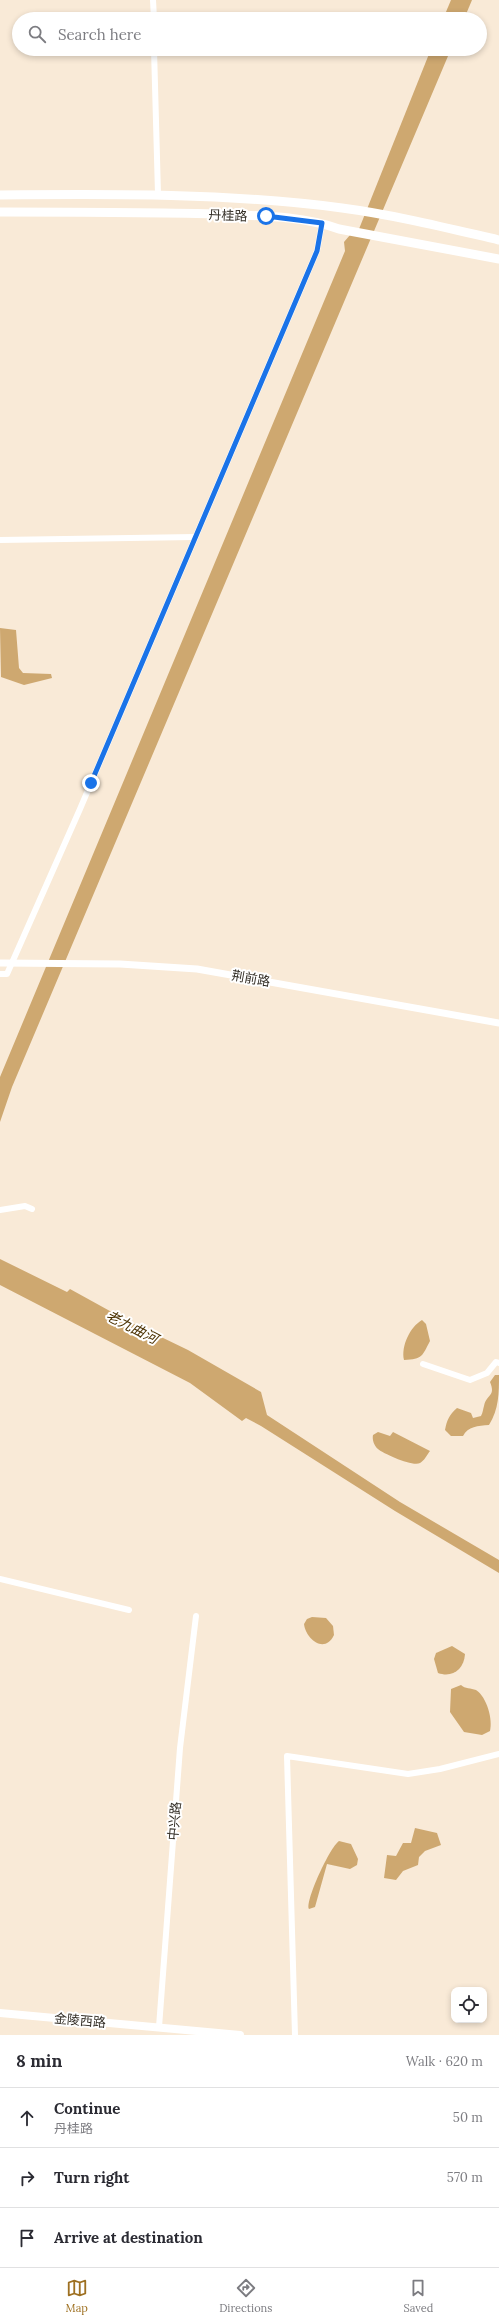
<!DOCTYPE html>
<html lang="en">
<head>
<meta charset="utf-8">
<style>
	:root { --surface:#fff; --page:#f7f7f7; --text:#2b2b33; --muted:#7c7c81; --line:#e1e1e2; --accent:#9e7021 }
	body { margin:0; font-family:Lora,"Noto Sans SC",serif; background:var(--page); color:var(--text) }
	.controls { position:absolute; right:12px; bottom:12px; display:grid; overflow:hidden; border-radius:8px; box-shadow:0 2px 6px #0003 }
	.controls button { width:36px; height:36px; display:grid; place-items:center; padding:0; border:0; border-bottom:1px solid var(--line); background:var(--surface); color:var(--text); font:20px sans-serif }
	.stop { position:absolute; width:12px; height:12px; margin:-9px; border:3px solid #1a73e8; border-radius:50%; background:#fff }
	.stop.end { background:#1a73e8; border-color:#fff; box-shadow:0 1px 4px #0008 }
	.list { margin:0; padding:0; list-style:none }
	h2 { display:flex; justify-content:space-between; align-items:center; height:52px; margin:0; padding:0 16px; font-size:17px }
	h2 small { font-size:13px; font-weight:400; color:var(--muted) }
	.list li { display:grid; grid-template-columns:26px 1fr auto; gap:12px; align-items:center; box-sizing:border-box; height:60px; padding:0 16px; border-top:1px solid var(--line) }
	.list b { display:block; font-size:15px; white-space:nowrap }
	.list p { margin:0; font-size:13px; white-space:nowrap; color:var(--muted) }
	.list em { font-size:13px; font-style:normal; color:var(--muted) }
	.icon { flex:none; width:22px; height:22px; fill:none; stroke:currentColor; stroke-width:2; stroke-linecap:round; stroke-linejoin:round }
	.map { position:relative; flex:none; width:499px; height:2035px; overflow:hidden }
	.search { position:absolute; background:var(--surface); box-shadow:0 2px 6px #0003; left:12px; right:12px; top:12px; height:44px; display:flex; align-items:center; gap:10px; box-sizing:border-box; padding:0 14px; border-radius:22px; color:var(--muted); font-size:15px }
	.sheet { height:232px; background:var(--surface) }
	nav { display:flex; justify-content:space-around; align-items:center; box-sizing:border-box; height:56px; border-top:1px solid var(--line); background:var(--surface); font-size:11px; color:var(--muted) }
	nav a { display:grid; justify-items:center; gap:2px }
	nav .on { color:var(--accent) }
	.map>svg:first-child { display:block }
	.water { fill:#cea870 }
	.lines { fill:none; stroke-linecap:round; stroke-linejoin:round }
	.minor { stroke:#fff; stroke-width:6 }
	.tertiary { stroke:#fff; stroke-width:7 }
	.secondary { stroke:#fff; stroke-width:8 }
	.primary { stroke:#fff; stroke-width:9 }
	.route { stroke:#1a73e8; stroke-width:5 }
	.labels { text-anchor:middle; stroke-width:4; stroke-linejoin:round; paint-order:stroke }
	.street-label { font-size:13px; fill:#342f27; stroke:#fff }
	.water-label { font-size:14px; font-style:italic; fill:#4d3304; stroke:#fff }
</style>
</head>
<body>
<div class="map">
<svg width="499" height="2035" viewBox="0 0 499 2035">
	<rect width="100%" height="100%" fill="#f9ead7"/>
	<g class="water">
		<path d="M451,0H472L464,19H443Z"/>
		<path d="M431,49H451L12,1087L0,1122V1077L345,251L344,242L350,235L357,234Z"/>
		<path d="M0,628L16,630L19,668L23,673L51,674L52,678L24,685L1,677Z"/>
		<path d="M0,1259L67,1292L70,1289L128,1321L188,1350L261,1392L267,1415L400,1502L499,1560V1573L395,1511L261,1426L246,1418L242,1421L190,1383L0,1285Z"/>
		<path d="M422,1320L426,1324L430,1341C422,1356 423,1359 404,1360C401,1346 410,1327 422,1320Z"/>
		<path d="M495,1375H499C499,1393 499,1409 489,1425C478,1426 468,1426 463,1436H451L445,1430C447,1420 449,1415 457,1408L471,1413L473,1418L481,1416C483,1412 483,1409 484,1406C487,1393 496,1397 490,1382Z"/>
		<path d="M378,1432L390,1436L393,1432L430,1451C427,1455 424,1461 420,1463C413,1467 384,1454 378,1449C374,1446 372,1439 373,1435Z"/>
		<path d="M312,1617L326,1618L333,1626L334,1635C325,1654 306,1640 304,1624L307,1619Z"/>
		<path d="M452,1646L465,1654C464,1670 452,1678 438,1673L434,1659L436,1653Z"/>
		<path d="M461,1685C465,1689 471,1688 476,1690C487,1697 493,1720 490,1731L482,1735L464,1732L450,1712L451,1689Z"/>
		<path d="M415,1828L437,1833L441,1845L425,1851L419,1857L418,1865L403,1871L396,1880L384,1878L387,1855L396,1856L403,1843H411Z"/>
		<path d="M339,1841L351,1844L358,1859L357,1865L350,1869L327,1864L315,1907L309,1909C305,1901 330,1847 339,1841Z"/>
	</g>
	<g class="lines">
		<g class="minor">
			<path d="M153,0L154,19"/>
			<path d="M154,49L158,194"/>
			<path d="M0,540L195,537"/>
			<path d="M0,974H7L80,809L317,251L322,223"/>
			<path d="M0,1210L25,1206L32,1209"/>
			<path d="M423,1364L470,1380L487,1373L496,1362L499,1363"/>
			<path d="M0,1579L129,1610"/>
			<path d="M159,2027L180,1748L196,1616"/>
			<path d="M295,2035L287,1756L408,1774L440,1769L499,1754"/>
		</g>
		<path class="tertiary" d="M0,963L120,964L197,969L499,1023"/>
		<path class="secondary" d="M0,2013L240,2035"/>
		<g class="primary">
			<path d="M0,195C114,194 228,193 342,208C395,215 447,228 499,240"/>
			<path d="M0,212C72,212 144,212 216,214C257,216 300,215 339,229L499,259"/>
		</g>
	</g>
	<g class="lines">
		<path class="route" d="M91,783L317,251L322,223L266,216"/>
	</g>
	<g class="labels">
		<g class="street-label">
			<text transform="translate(228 215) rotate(2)" y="5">丹桂路</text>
			<text transform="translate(251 978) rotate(10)" y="5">荆前路</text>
			<text transform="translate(174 1821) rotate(-85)" y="5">中兴路</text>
			<text transform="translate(80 2020) rotate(5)" y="5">金陵西路</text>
		</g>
		<g class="water-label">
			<text transform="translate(132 1327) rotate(27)" y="5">老九曲河</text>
		</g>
	</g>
</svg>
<div class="controls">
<button><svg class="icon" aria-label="locate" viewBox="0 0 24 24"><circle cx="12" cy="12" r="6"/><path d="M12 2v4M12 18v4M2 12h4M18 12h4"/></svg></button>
</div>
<div class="stop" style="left:266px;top:216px"></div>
<div class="stop end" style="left:91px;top:783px"></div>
<div class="search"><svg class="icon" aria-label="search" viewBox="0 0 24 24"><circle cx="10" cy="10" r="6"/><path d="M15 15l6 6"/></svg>Search here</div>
</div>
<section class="sheet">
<h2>8 min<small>Walk · 620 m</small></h2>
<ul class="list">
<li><svg class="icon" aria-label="ahead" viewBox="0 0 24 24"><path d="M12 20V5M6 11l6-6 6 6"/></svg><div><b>Continue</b><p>丹桂路</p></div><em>50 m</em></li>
<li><svg class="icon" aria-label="right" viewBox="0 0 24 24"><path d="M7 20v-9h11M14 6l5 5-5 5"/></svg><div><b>Turn right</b></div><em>570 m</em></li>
<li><svg class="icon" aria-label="arrive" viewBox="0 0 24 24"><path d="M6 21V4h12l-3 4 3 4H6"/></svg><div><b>Arrive at destination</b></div></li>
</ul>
</section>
<nav>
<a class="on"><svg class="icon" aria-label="map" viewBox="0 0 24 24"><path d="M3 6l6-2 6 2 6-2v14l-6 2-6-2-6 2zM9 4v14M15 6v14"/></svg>Map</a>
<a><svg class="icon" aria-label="directions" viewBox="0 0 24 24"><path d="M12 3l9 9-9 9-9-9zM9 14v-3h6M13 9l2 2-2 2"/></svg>Directions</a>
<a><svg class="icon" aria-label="saved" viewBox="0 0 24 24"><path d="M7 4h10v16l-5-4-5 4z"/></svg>Saved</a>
</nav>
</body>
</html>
